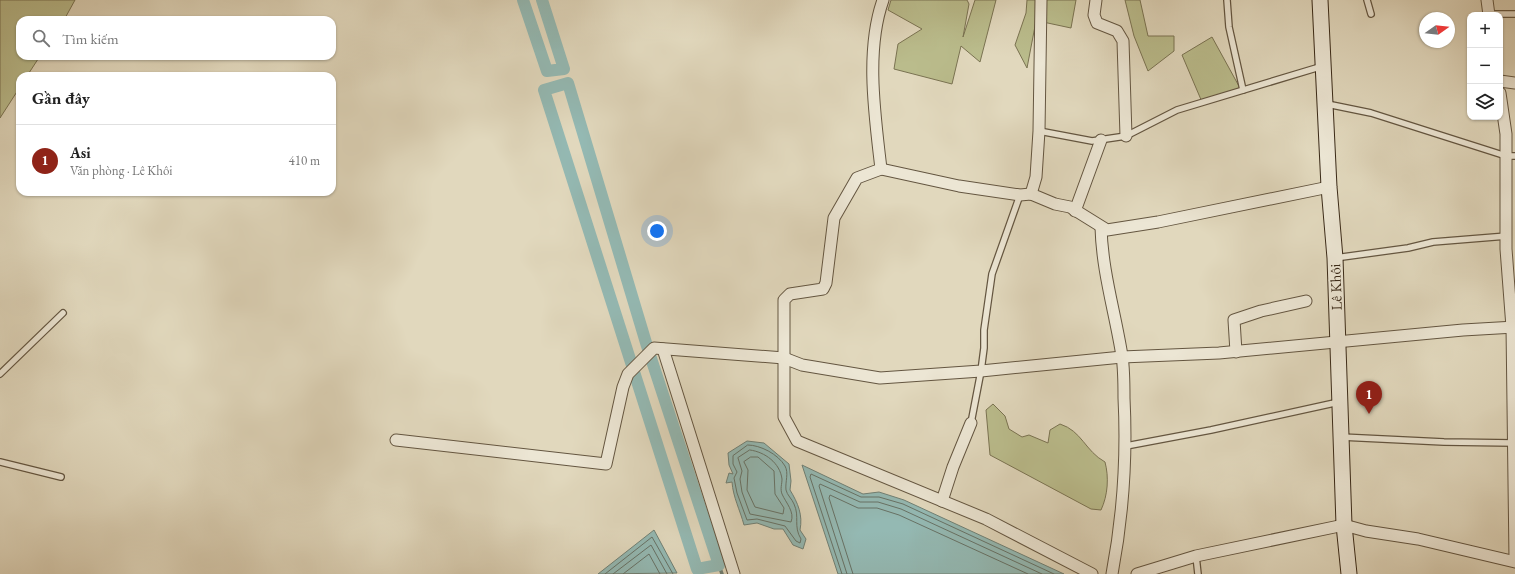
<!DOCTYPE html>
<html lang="vi">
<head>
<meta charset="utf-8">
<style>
	:root { --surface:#fff; --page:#f2f2f2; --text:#222; --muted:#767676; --line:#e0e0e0; --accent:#8f2418 }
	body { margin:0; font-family:"EB Garamond",serif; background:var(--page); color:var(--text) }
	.controls { position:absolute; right:12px; top:12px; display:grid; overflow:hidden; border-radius:8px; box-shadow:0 1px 3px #0004 }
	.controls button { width:36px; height:36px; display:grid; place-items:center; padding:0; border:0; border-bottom:1px solid var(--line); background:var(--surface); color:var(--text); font:20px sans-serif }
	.compass { position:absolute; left:1419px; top:12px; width:36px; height:36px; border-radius:50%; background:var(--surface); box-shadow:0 1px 3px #0004; rotate:75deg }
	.you { position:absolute; left:657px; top:231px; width:14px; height:14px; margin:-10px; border:3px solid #fff; border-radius:50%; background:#1a73e8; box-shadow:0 0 0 6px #1a73e833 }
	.badge { display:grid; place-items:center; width:26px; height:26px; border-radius:50%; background:var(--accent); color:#fff; font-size:13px; font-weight:700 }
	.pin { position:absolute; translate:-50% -33px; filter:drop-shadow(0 1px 2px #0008) }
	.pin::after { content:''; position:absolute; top:21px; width:14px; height:12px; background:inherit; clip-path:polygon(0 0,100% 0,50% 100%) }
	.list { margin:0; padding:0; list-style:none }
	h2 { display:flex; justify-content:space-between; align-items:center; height:52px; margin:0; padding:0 16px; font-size:17px }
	h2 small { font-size:13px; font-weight:400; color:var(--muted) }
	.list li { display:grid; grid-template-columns:26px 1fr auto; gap:12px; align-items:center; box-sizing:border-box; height:72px; padding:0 16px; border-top:1px solid var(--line) }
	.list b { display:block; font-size:15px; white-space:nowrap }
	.list p { margin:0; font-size:13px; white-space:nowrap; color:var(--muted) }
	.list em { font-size:13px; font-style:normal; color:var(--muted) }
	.icon { flex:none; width:22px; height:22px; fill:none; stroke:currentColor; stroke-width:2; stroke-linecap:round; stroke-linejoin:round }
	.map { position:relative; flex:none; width:1515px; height:574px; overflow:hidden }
	.search { position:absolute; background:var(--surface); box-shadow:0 1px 3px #0004; left:16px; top:16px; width:320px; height:44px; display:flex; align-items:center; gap:10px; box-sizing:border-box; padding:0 14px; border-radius:12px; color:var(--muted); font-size:15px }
	.panel { position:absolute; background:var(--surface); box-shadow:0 1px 3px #0004; left:16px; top:72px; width:320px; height:124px; border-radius:12px }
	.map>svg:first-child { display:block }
	.green { fill:#babc8c; stroke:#7a7352 }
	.water { fill:#94b9b3; stroke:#708075 }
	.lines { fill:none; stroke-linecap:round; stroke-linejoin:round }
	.shore { stroke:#677266; stroke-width:1 }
	.stream { stroke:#708075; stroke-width:3.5 }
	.canal { stroke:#94b9b3; stroke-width:12 }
	.lane-casing { stroke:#645641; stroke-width:8 }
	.street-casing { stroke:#645641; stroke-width:13 }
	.secondary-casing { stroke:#3a2a18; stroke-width:17 }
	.lane { stroke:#ece6d4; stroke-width:5.5 }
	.street { stroke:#ece6d4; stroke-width:11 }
	.secondary { stroke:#ece6d4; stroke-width:15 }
	.labels { text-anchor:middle; stroke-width:3; stroke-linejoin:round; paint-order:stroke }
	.street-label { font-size:15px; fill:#3a2a18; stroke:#ece6d4 }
</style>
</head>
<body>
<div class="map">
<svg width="1515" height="574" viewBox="0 0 1515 574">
	<rect width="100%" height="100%" fill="#e1d8bd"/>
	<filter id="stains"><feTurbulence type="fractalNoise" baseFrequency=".005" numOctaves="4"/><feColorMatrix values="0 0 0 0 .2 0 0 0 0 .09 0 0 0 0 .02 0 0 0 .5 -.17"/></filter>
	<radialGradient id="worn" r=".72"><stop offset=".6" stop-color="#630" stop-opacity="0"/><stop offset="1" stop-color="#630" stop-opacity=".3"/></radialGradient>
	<g class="green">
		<path d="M0,0H75L64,20H20V56H40L27,76H20V87L0,118Z"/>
		<path d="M891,0H967L969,4L963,37L975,0H996L980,62L961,46L952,84L894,69L898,44L922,29L888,10Z"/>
		<path d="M1027,0H1040L1027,68L1015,45L1026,13Z"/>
		<path d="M1042,0H1076L1071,28L1043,22Z"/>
		<path d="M1125,0H1140L1148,36H1174V51L1148,71L1134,36Z"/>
		<path d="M1212,37L1240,88L1202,102L1182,55Z"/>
		<path d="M993,404L1005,416L1009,429L1022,437L1029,435L1048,443L1050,430L1060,424C1082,431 1085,451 1105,462C1109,477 1108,495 1101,510L1091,509L990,455L986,410Z"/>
	</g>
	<g class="water">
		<path d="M747,441L764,443L789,464L791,481L790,490C798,503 803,515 800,530L806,539L803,549L793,545L783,529H774L757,523L744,525C740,510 733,497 732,482L726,483L729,473L733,474L729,465L728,453Z"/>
		<path d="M802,465L863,494L879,492L904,500L1064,574H838Z"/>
		<path d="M654,530L677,573L598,574Z"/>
	</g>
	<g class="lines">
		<g class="shore">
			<path d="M748,445C760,445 778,454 785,466C789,473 785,482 786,490C787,495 792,499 794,504C800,517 793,526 801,539L800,543L796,541L785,526L757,519L747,520L737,493L734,478L737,472L733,464V456Z"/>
			<path d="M750,450C765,452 780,463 782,479C782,484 780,489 782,494C786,503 795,512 791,522L750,514L742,492L740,479L742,471L738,458Z"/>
			<path d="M751,457H758L774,471L775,494L784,508L783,514L755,507L747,490L748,470L744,462Z"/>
			<path d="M605,574L652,537L673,574"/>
			<path d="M613,574L651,545L667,574"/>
			<path d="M623,574L649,554L660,574"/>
			<path d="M842,574L810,477L811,474L861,497H879L903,504L1054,574"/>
			<path d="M847,574L819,486L820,484L860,502H878L901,509L1042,574"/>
			<path d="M853,574L829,498L830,495L858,508H877L899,515L1028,574"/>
		</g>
		<g class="stream">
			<path d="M719,565L722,574"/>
			<path d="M697,569L699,574"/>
		</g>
		<g class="canal">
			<path d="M523,0L547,71L564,69L542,0"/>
			<path d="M568,83L647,346L719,565L697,569L544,90Z"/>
		</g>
		<defs>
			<g id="lane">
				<path d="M1227,0L1229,27L1243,90"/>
				<path d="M1367,0L1371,14"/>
				<path d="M1489,14H1515"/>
				<path d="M1327,104L1371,113L1506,156H1515"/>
				<path d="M1039,131L1092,141L1126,136L1177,110L1323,66"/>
				<path d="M1335,258L1408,248L1433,242L1507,236"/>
				<path d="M0,374L63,313"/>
				<path d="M971,423L981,371L984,348V330L992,274L1020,195"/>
				<path d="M1341,437L1444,442L1514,443"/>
				<path d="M1126,446L1211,430L1339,402"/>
				<path d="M0,462L61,477"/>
				<path d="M1196,556L1198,574"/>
			</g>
			<g id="street">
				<path d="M883,0C865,51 875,116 881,169L857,178L834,218L826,283L823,289L790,294L784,300V417L797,441L986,519L1092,574"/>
				<path d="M1096,0L1094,15L1097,23L1117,31L1123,41L1126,136"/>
				<path d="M1487,0L1489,15"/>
				<path d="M1500,81L1515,83"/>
				<path d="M1500,93L1506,134V249L1512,327L1515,559"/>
				<path d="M881,169L959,186L1020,195L1031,194L1055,204L1070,207L1107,230L1158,222L1329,187"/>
				<path d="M1031,194L1036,177L1039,131L1041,0"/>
				<path d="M1075,211L1101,140"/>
				<path d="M1101,227C1102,271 1115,312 1122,356C1124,369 1124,384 1124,398C1127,457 1123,516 1112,574"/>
				<path d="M663,349L734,574"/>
				<path d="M1236,352L1234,320L1261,311L1306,301"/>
				<path d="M396,440L606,464L623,387L628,374L654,348L784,358L802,365L880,378L981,371L1122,357L1219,353L1463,330L1515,327"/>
				<path d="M942,501L953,467L971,423"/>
				<path d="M1137,574L1196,556L1344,525L1366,531L1418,539L1515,562"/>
			</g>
			<path id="secondary" d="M1320,0L1329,187L1335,258L1344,525L1349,574"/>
		</defs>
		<use href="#lane" class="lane-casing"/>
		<use href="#street" class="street-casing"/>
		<use href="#secondary" class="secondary-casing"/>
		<use href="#lane" class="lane"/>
		<use href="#street" class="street"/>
		<use href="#secondary" class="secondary"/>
	</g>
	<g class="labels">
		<g class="street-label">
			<text transform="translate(1336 287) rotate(-92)" y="5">Lê Khôi</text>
		</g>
	</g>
	<rect width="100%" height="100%" filter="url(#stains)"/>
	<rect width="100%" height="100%" fill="url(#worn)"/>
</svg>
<div class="controls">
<button>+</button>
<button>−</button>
<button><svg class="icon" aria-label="layers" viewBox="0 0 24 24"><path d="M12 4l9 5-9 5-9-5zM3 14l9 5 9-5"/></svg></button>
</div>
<svg class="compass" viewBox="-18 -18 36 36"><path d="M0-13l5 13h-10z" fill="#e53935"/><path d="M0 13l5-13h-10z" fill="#767676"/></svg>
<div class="you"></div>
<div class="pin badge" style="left:1369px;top:414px">1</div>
<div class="search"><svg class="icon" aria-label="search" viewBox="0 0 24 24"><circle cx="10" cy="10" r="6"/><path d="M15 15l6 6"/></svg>Tìm kiếm</div>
<section class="panel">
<h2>Gần đây<small></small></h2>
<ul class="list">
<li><span class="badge">1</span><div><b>Asi</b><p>Văn phòng · Lê Khôi</p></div><em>410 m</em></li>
</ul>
</section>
</div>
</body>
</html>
